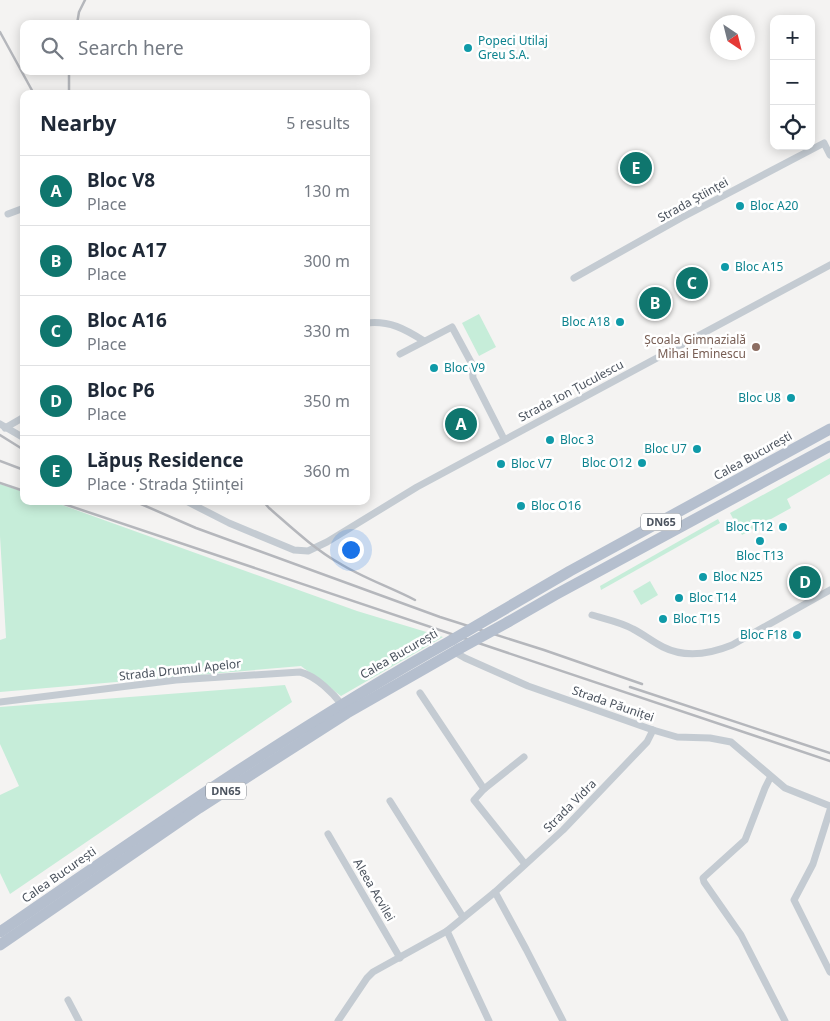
<!DOCTYPE html>
<html lang="en">
<head>
<meta charset="utf-8">
<style>
	:root { --surface:#fff; --page:#f2f2f3; --text:#1f2937; --muted:#747a83; --line:#e0e1e3; --accent:#0f766e }
	body { margin:0; font-family:"Noto Sans",sans-serif; background:var(--page); color:var(--text) }
	.controls { position:absolute; right:15px; top:15px; display:grid; overflow:hidden; border-radius:10px; box-shadow:0 2px 12px #0003 }
	.controls button { width:45px; height:45px; display:grid; place-items:center; padding:0; border:0; border-bottom:1px solid var(--line); background:var(--surface); color:var(--text); font:25px sans-serif }
	.compass { position:absolute; left:710px; top:15px; width:45px; height:45px; border-radius:50%; background:var(--surface); box-shadow:0 2px 12px #0003; rotate:145deg }
	.you { position:absolute; left:350px; top:549px; width:18px; height:18px; margin:-12px; border:4px solid #fff; border-radius:50%; background:#1a73e8; box-shadow:0 0 0 8px #1a73e833 }
	.badge { display:grid; place-items:center; width:32px; height:32px; border-radius:50%; background:var(--accent); color:#fff; font-size:16px; font-weight:700 }
	.pin { position:absolute; translate:-50% -50%; border:2px solid #fff; box-shadow:0 1px 5px #0006 }
	.list { margin:0; padding:0; list-style:none }
	h2 { display:flex; justify-content:space-between; align-items:center; height:65px; margin:0; padding:0 20px; font-size:21px }
	h2 small { font-size:16px; font-weight:400; color:var(--muted) }
	.list li { display:grid; grid-template-columns:32px 1fr auto; gap:15px; align-items:center; box-sizing:border-box; height:70px; padding:0 20px; border-top:1px solid var(--line) }
	.list b { display:block; font-size:19px; white-space:nowrap }
	.list p { margin:0; font-size:16px; white-space:nowrap; color:var(--muted) }
	.list em { font-size:16px; font-style:normal; color:var(--muted) }
	.icon { flex:none; width:28px; height:28px; fill:none; stroke:currentColor; stroke-width:2; stroke-linecap:round; stroke-linejoin:round }
	.map { position:relative; flex:none; width:830px; height:1021px; overflow:hidden }
	.search { position:absolute; background:var(--surface); box-shadow:0 2px 12px #0003; left:20px; top:20px; width:350px; height:55px; display:flex; align-items:center; gap:12px; box-sizing:border-box; padding:0 18px; border-radius:10px; color:var(--muted); font-size:19px }
	.panel { position:absolute; background:var(--surface); box-shadow:0 2px 12px #0003; left:20px; top:90px; width:350px; height:415px; border-radius:10px }
	.map>svg:first-child { display:block }
	.green { fill:#c6edd9 }
	.lines { fill:none; stroke-linecap:round; stroke-linejoin:round }
	.minor { stroke:#c4cbd2; stroke-width:7 }
	.primary { stroke:#b5bfce; stroke-width:11 }
	.rail { stroke:#b5b7bc; stroke-width:2.5 }
	.primary-bridge { stroke:#b5bfce; stroke-width:11 }
	.culture-dot { fill:#0f9aa8; stroke:#fff; stroke-width:2 }
	.education-dot { fill:#8d6e63; stroke:#fff; stroke-width:2 }
	.labels { text-anchor:middle; stroke-width:5; stroke-linejoin:round; paint-order:stroke }
	.shield { fill:#fff; stroke:#81878e; stroke-width:1 }
	.shield-label { font-size:11px; font-weight:bold; fill:#4b535e }
	.culture-label { font-size:12px; fill:#0d838f; stroke:#fff; text-anchor:start }
	.street-label { font-size:12px; fill:#4b535e; stroke:#fff }
	.education-label { font-size:12px; fill:#785e54; stroke:#fff; text-anchor:end }
</style>
</head>
<body>
<div class="map">
<svg width="830" height="1021" viewBox="0 0 830 1021">
	<rect width="100%" height="100%" fill="#f4f3f2"/>
	<g class="green">
		<path d="M479,314L496,347L479,356L462,323Z"/>
		<path d="M830,458V474L787,499L791,508L742,535L730,513Z"/>
		<path d="M0,484L24,492V501H51L357,611L443,637L341,696L301,666L0,692V640L6,638L0,536Z"/>
		<path d="M718,519L720,523L601,590L600,586Z"/>
		<path d="M650,581L658,595L641,605L633,591Z"/>
		<path d="M285,685L292,702L10,894L0,873V795L19,786L0,744V707Z"/>
	</g>
	<g class="lines">
		<g class="minor">
			<path d="M8,214L24,208"/>
			<path d="M574,278L681,218L824,143L830,155"/>
			<path d="M366,323C389,320 405,329 424,341"/>
			<path d="M400,354L452,327L472,364L473,378L504,439"/>
			<path d="M0,424L24,438"/>
			<path d="M5,428L24,417"/>
			<path d="M186,501L229,523L294,550L308,551L327,542L417,487L830,265"/>
			<path d="M592,615C605,619 621,622 633,629C643,634 653,642 663,647C685,658 710,654 732,645L830,590"/>
			<path d="M453,651L465,658L528,686L653,730L677,737L710,738L731,742L785,788L830,806"/>
			<path d="M420,693L484,789"/>
			<path d="M0,702L176,680L300,672C316,676 333,693 343,706"/>
			<path d="M524,757L484,789L474,800L525,864"/>
			<path d="M770,778L765,788L745,840L703,878L704,882L741,935L785,1021"/>
			<path d="M390,801L463,917"/>
			<path d="M830,810L813,864L794,900L830,972"/>
			<path d="M328,834L400,958"/>
			<path d="M495,892L526,949L563,1021"/>
			<path d="M447,931L489,1021"/>
			<path d="M68,1000L79,1021"/>
			<path d="M338,1021L367,978L373,972L447,931L495,892L563,830L647,742L653,730"/>
		</g>
		<g class="primary">
			<path d="M493,616L570,571L830,429"/>
			<path d="M508,622L555,595L830,446"/>
			<path d="M0,932C148,830 295,728 452,640"/>
			<path d="M0,945L199,808L347,713L459,649"/>
		</g>
		<g class="rail">
			<path d="M77,24L79,12L85,0"/>
			<path d="M0,32L34,94"/>
			<path d="M69,94V71"/>
			<path d="M0,435L24,450"/>
			<path d="M0,461L24,470"/>
			<path d="M0,483L24,491"/>
			<path d="M55,501L830,761"/>
			<path d="M134,501L196,528L440,617L544,650L642,684"/>
			<path d="M263,501L269,508C291,527 313,548 339,563C363,578 390,587 415,600"/>
			<path d="M630,687L830,753"/>
		</g>
		<g class="primary-bridge">
			<path d="M452,640L493,616"/>
			<path d="M459,649L508,622"/>
		</g>
	</g>
	<g class="culture-dot">
		<circle cx="468" cy="48" r="5"/>
		<circle cx="740" cy="206" r="5"/>
		<circle cx="725" cy="267" r="5"/>
		<circle cx="620" cy="322" r="5"/>
		<circle cx="434" cy="368" r="5"/>
		<circle cx="791" cy="398" r="5"/>
		<circle cx="550" cy="440" r="5"/>
		<circle cx="697" cy="449" r="5"/>
		<circle cx="642" cy="463" r="5"/>
		<circle cx="501" cy="464" r="5"/>
		<circle cx="521" cy="506" r="5"/>
		<circle cx="783" cy="527" r="5"/>
		<circle cx="760" cy="541" r="5"/>
		<circle cx="703" cy="577" r="5"/>
		<circle cx="679" cy="598" r="5"/>
		<circle cx="663" cy="619" r="5"/>
		<circle cx="797" cy="635" r="5"/>
	</g>
	<circle class="education-dot" cx="756" cy="347" r="5"/>
	<g class="labels">
		<g class="shield">
			<rect x="641" y="513.5" width="40" height="17" rx="4"/>
			<rect x="206" y="782.5" width="40" height="17" rx="4"/>
		</g>
		<g class="shield-label">
			<text x="661" y="526">DN65</text>
			<text x="226" y="795">DN65</text>
		</g>
		<g class="culture-label">
			<text x="478" y="45">Popeci Utilaj<tspan x="478" dy="14">Greu S.A.</tspan></text>
			<text x="750" y="210">Bloc A20</text>
			<text x="735" y="271">Bloc A15</text>
			<text x="610" y="326" text-anchor="end">Bloc A18</text>
			<text x="444" y="372">Bloc V9</text>
			<text x="781" y="402" text-anchor="end">Bloc U8</text>
			<text x="560" y="444">Bloc 3</text>
			<text x="687" y="453" text-anchor="end">Bloc U7</text>
			<text x="632" y="467" text-anchor="end">Bloc O12</text>
			<text x="511" y="468">Bloc V7</text>
			<text x="531" y="510">Bloc O16</text>
			<text x="773" y="531" text-anchor="end">Bloc T12</text>
			<text x="760" y="560" text-anchor="middle">Bloc T13</text>
			<text x="713" y="581">Bloc N25</text>
			<text x="689" y="602">Bloc T14</text>
			<text x="673" y="623">Bloc T15</text>
			<text x="787" y="639" text-anchor="end">Bloc F18</text>
		</g>
		<g class="street-label">
			<text transform="translate(693 200) rotate(-29)" y="4">Strada Științei</text>
			<text transform="translate(571 391) rotate(-28)" y="4">Strada Ion Țuculescu</text>
			<text transform="translate(753 456) rotate(-29)" y="4">Calea București</text>
			<text transform="translate(399 654) rotate(-30)" y="4">Calea București</text>
			<text transform="translate(180 670) rotate(-6)" y="4">Strada Drumul Apelor</text>
			<text transform="translate(613 704) rotate(19)" y="4">Strada Păuniței</text>
			<text transform="translate(570 806) rotate(-45)" y="4">Strada Vidra</text>
			<text transform="translate(59 875) rotate(-35)" y="4">Calea București</text>
			<text transform="translate(374 890) rotate(60)" y="4">Aleea Acvilei</text>
		</g>
		<g class="education-label">
			<text x="746" y="344">Școala Gimnazială<tspan x="746" dy="14">Mihai Eminescu</tspan></text>
		</g>
	</g>
</svg>
<div class="controls">
<button>+</button>
<button>−</button>
<button><svg class="icon" aria-label="locate" viewBox="0 0 24 24"><circle cx="12" cy="12" r="6"/><path d="M12 2v4M12 18v4M2 12h4M18 12h4"/></svg></button>
</div>
<svg class="compass" viewBox="-18 -18 36 36"><path d="M0-13l5 13h-10z" fill="#e53935"/><path d="M0 13l5-13h-10z" fill="#747a83"/></svg>
<div class="you"></div>
<div class="pin badge" style="left:461px;top:424px">A</div>
<div class="pin badge" style="left:655px;top:303px">B</div>
<div class="pin badge" style="left:692px;top:283px">C</div>
<div class="pin badge" style="left:805px;top:582px">D</div>
<div class="pin badge" style="left:636px;top:168px">E</div>
<div class="search"><svg class="icon" aria-label="search" viewBox="0 0 24 24"><circle cx="10" cy="10" r="6"/><path d="M15 15l6 6"/></svg>Search here</div>
<section class="panel">
<h2>Nearby<small>5 results</small></h2>
<ul class="list">
<li><span class="badge">A</span><div><b>Bloc V8</b><p>Place</p></div><em>130 m</em></li>
<li><span class="badge">B</span><div><b>Bloc A17</b><p>Place</p></div><em>300 m</em></li>
<li><span class="badge">C</span><div><b>Bloc A16</b><p>Place</p></div><em>330 m</em></li>
<li><span class="badge">D</span><div><b>Bloc P6</b><p>Place</p></div><em>350 m</em></li>
<li><span class="badge">E</span><div><b>Lăpuș Residence</b><p>Place · Strada Științei</p></div><em>360 m</em></li>
</ul>
</section>
</div>
</body>
</html>
